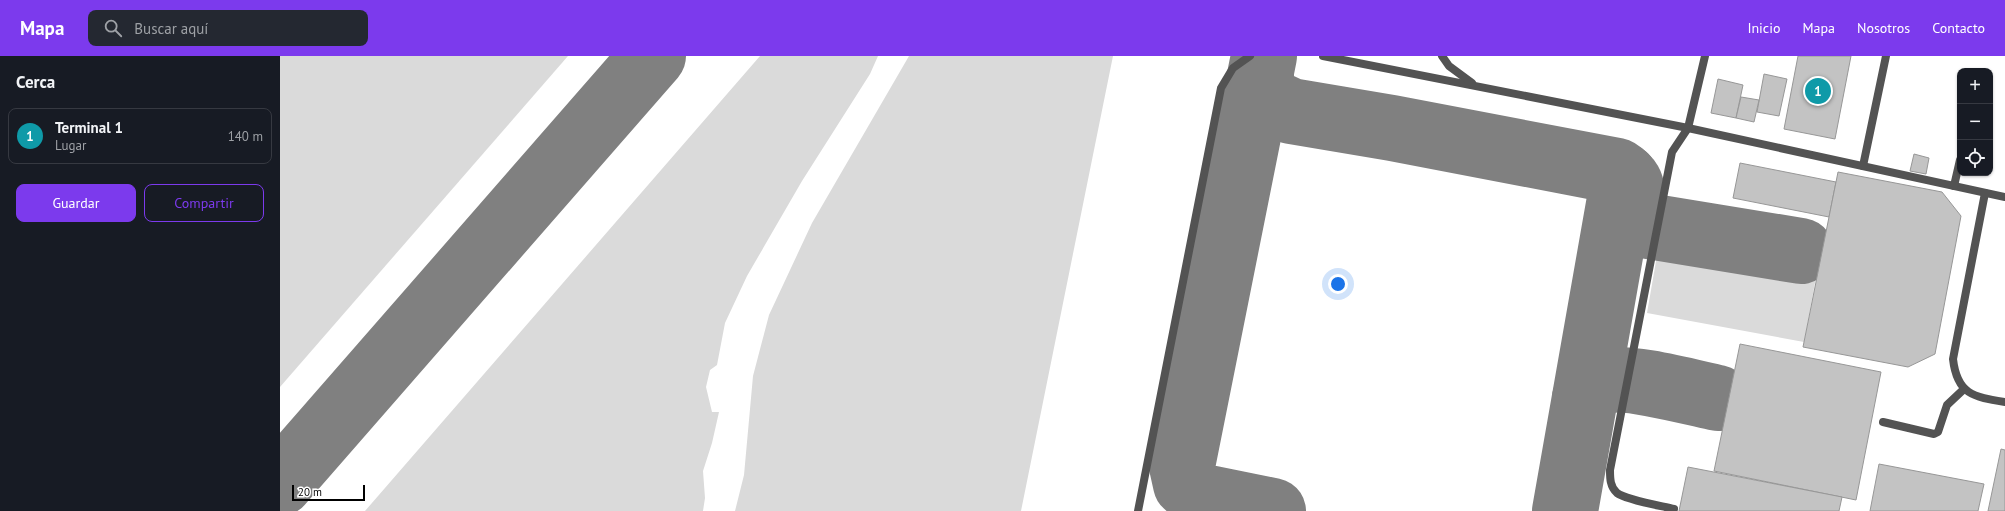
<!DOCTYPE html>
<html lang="es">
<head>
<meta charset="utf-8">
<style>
	:root { --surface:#171b24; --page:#242831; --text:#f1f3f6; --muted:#9ea1a6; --line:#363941; --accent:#7c3aed }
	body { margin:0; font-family:"PT Sans",sans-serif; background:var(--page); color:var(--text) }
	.controls { position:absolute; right:12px; top:12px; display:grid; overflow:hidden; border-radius:8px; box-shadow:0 1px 3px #0004 }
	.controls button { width:36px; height:36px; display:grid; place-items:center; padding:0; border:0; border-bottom:1px solid var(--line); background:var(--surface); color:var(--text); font:20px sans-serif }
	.scale { position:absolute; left:12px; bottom:10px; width:73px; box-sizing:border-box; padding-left:4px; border:2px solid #000; border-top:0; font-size:11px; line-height:14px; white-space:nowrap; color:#000; -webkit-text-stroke:3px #fff; paint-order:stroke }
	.you { position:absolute; left:1058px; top:228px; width:14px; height:14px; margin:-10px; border:3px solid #fff; border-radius:50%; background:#1a73e8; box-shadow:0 0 0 6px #1a73e833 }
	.badge { display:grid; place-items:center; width:26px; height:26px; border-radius:50%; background:var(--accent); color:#fff; font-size:13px; font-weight:700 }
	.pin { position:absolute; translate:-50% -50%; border:2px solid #fff; box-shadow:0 1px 4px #0006 }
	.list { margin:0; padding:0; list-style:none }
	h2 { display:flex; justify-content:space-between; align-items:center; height:52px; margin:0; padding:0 16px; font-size:17px }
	h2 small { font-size:13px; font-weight:400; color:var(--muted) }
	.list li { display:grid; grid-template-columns:26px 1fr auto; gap:12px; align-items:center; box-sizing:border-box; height:56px; margin:0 8px 8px; padding:0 8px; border:1px solid var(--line); border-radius:8px }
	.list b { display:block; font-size:15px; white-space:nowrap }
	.list p { margin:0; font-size:13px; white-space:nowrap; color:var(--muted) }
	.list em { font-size:13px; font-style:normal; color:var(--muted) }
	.actions { display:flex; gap:8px; padding:12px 16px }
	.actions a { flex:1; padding:9px 0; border:1px solid var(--accent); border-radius:8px; text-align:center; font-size:14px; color:var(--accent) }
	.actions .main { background:var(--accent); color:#fff }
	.icon { flex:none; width:22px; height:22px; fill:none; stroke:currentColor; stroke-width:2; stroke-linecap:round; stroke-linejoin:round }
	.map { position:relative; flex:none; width:1725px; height:455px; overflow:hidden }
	header { display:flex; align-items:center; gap:24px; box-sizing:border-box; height:56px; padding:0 20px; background:var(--accent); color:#fff }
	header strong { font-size:19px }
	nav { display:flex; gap:22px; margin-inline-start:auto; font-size:14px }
	.search { width:280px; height:36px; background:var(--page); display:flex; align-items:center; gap:10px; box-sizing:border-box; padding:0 14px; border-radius:8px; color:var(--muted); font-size:15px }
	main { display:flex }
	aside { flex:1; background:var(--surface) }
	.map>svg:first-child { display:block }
	.green { fill:#dadada }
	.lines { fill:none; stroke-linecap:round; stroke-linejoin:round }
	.taxiway { stroke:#808080; stroke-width:66 }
	.building { fill:#c3c3c3; stroke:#979797 }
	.lane { stroke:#535353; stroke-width:8 }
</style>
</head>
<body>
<header>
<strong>Mapa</strong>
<div class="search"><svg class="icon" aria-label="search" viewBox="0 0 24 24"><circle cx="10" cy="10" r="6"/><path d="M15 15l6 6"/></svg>Buscar aquí</div>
<nav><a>Inicio</a><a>Mapa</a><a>Nosotros</a><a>Contacto</a></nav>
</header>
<main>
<aside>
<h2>Cerca<small></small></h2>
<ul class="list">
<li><span class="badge" style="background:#0f9aa8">1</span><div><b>Terminal 1</b><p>Lugar</p></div><em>140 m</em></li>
</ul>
<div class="actions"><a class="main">Guardar</a><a>Compartir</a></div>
</aside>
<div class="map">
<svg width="1725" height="455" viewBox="0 0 1725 455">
	<rect width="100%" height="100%" fill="#fff"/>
	<g class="green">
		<path d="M0,0H288L0,331Z"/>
		<path d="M480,0H598L590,18L522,125L467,220L445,267L437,309L430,314L426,331L432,356H439L432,387L423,415L425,442L423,455H85Z"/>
		<path d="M629,0H833L741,455H455L464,419L473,320L489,259L532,167Z"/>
		<path d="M1379,188L1537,216L1524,286L1367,257Z"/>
	</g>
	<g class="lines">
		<g class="taxiway">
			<path d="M984,0L902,410L906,428L919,440L993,455"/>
			<path d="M981,18L980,28L989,42L994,47L1011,55L1112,72L1337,115C1356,127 1350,134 1356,152C1358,159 1363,164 1368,170L1521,195"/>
			<path d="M1305,342C1310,334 1317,327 1326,325C1347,319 1414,337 1438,342"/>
			<path d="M0,427L373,0"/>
			<path d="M1285,455L1344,120"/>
		</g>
	</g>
	<g class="building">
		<path d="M1518,0H1571L1555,83L1504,73Z"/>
		<path d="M1484,18L1507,23L1499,60L1477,56Z"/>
		<path d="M1438,23L1463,29L1456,62L1431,57Z"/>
		<path d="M1461,41L1479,44L1474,66L1456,62Z"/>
		<path d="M1634,98L1649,102L1646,118L1630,115Z"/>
		<path d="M1460,107L1556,126L1549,161L1453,142Z"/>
		<path d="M1558,116L1662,136L1681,160L1655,298L1628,311L1523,291Z"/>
		<path d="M1460,288L1601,316L1576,444L1434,415Z"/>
		<path d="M1721,393L1725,394V455H1708Z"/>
		<path d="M1599,408L1704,428L1698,455H1590Z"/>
		<path d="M1408,411L1562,441L1559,455H1399Z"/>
	</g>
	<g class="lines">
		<g class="lane">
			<path d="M1043,0L1408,72L1725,141"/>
			<path d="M1162,0L1169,10L1192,27"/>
			<path d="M1583,110L1606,0"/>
			<path d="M1674,130L1680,104"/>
			<path d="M1705,137L1673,303C1677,338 1693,341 1725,346"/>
			<path d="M1603,366L1654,378L1658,376L1667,349L1684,333"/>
			<path d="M1394,453C1382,450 1346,444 1337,437C1330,431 1330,422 1330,414L1392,96L1408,72L1425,0"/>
			<path d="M858,455L941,32L953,12L970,0"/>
		</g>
	</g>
</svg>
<div class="controls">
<button>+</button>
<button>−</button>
<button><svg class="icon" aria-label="locate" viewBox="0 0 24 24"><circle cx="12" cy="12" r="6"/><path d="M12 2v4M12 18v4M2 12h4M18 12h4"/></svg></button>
</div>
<div class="scale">20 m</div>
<div class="you"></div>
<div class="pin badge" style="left:1538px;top:35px;background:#0f9aa8">1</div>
</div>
</main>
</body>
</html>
